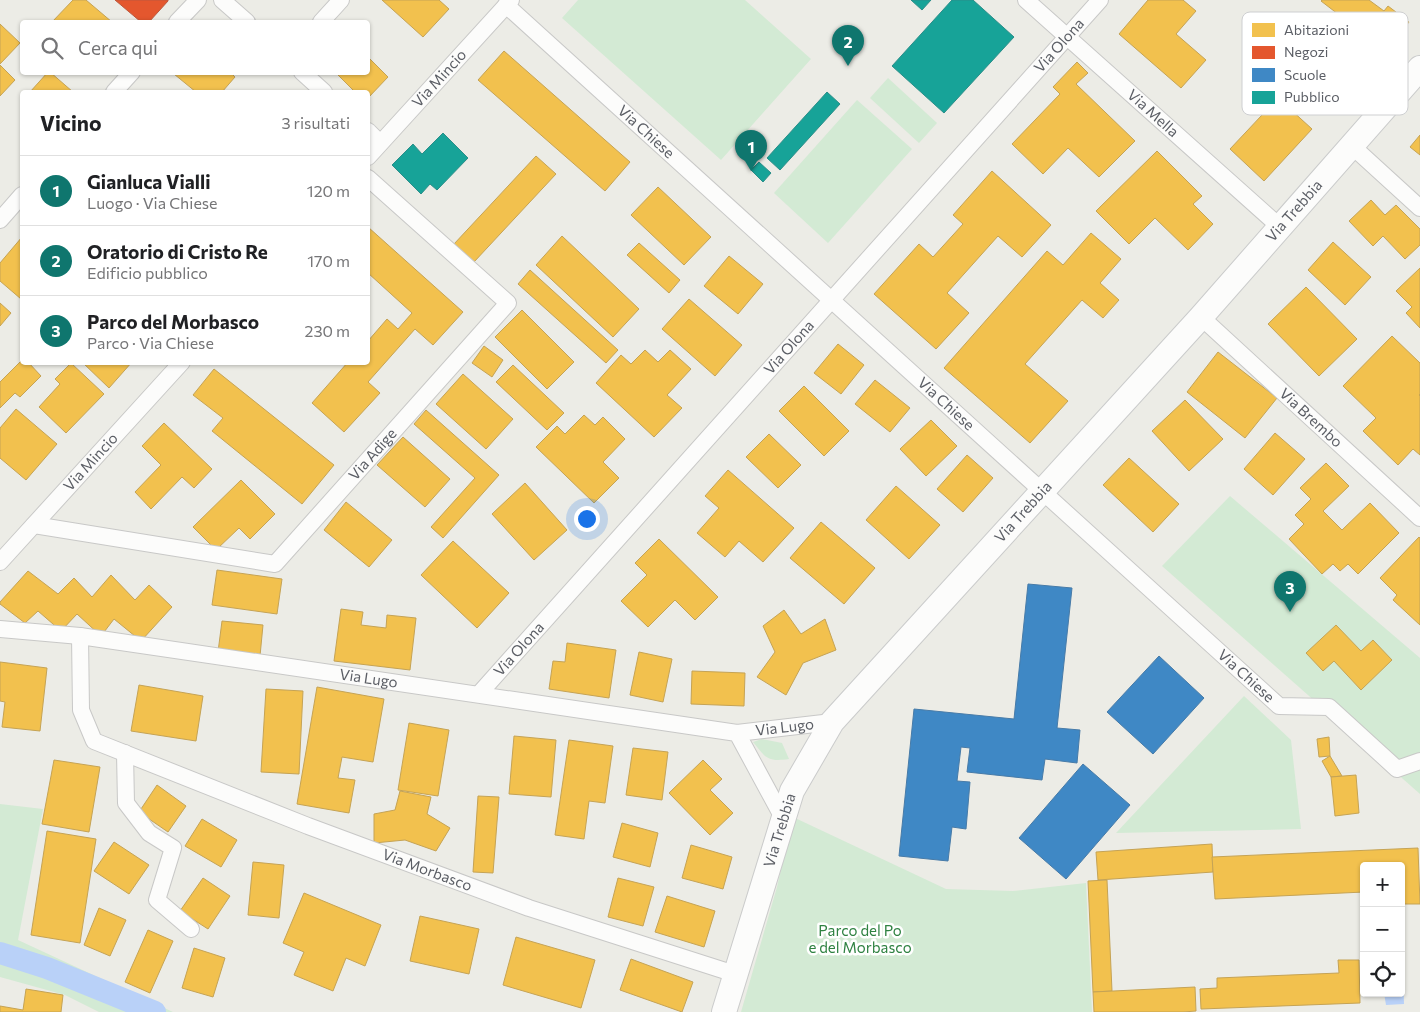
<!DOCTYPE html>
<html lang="it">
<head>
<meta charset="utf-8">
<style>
	:root { --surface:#fff; --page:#f6f6f6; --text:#202124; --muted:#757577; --line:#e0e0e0; --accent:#0f766e }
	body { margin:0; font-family:Commissioner,sans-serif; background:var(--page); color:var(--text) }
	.controls { position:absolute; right:15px; bottom:15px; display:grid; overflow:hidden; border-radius:5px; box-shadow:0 1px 4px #0004 }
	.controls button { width:45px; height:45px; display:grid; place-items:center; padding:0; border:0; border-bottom:1px solid var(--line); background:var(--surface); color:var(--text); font:25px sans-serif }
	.you { position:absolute; left:586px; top:518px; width:18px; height:18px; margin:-12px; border:4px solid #fff; border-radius:50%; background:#1a73e8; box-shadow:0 0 0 8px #1a73e833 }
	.badge { display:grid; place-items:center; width:32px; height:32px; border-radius:50%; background:var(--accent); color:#fff; font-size:16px; font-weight:700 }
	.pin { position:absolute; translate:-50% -41px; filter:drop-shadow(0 1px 2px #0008) }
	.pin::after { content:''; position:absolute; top:26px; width:18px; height:15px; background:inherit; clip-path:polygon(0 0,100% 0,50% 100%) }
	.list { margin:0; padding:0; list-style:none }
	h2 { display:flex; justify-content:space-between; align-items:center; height:65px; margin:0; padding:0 20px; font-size:21px }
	h2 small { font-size:16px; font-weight:400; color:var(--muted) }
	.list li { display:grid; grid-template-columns:32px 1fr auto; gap:15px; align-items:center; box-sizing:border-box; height:70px; padding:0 20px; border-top:1px solid var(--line) }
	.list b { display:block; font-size:19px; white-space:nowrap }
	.list p { margin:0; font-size:16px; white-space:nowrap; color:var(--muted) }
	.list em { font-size:16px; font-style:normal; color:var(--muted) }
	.icon { flex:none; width:28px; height:28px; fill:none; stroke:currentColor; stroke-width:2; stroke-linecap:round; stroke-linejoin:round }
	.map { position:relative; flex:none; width:1420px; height:1012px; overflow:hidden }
	.search { position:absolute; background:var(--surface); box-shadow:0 1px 4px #0004; left:20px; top:20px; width:350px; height:55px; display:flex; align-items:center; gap:12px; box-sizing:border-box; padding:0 18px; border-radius:5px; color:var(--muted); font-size:19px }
	.panel { position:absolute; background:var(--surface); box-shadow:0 1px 4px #0004; left:20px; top:90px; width:350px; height:275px; border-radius:5px }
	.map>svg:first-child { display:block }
	.green { fill:#d3ead4 }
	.water { fill:#b9d1f8 }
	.homes { fill:#f2c14e; stroke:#c5a355 }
	.shops { fill:#e4572e; stroke:#bb593e }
	.schools { fill:#3f88c5; stroke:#477ba8 }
	.public { fill:#17a398; stroke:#2b8e89 }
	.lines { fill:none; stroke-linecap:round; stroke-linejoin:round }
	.canal { stroke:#b9d1f8; stroke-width:22 }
	.street-casing { stroke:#c8c8c7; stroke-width:18 }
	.secondary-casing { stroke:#cacbcb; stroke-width:26 }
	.street { stroke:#fcfcfb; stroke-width:16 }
	.secondary { stroke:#fcfcfb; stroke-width:24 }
	.labels { text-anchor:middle; stroke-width:5; stroke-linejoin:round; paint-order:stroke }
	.street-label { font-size:15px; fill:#5b5e65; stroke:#fff }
	.park-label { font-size:15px; fill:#2f8242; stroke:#fff }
	.key { fill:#fff; stroke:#cecfd1; stroke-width:1 }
	.key-label { font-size:14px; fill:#5b5e65 }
</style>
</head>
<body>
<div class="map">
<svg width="1420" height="1012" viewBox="0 0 1420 1012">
	<rect width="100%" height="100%" fill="#ecece6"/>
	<g class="green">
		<path d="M578,0H745L811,59L721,160L562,18Z"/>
		<path d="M888,78L937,123L919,143L870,98Z"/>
		<path d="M857,100L912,149L828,243L774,193Z"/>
		<path d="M1230,496L1420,658V794L1162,566Z"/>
		<path d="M1244,696L1291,740L1301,829L1116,833Z"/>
		<path d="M762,739L782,743L789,759C767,762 766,758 753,742Z"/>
		<path d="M0,804L43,809L18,940L173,1012H99L65,995L0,977Z"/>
		<path d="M793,817L946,889L1013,891L1086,883L1092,1012H741L777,887Z"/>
	</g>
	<path class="water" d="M1403,970L1404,1004L1386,1005L1384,993H1401V971Z"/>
	<g class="homes">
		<path d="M73,0H86L112,22H52Z"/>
		<path d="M382,0H439L449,9L423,37Z"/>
		<path d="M1148,0H1183L1196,11L1176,34L1206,60L1181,88L1119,34Z"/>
		<path d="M1322,0H1369L1384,11L1388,6L1409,22L1386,51L1321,1Z"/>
		<path d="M0,24L20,43L0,64Z"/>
		<path d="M504,51L630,162L605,191L478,80Z"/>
		<path d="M368,57L388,77L368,98V92H355L335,72H368Z"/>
		<path d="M1077,62L1088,73L1076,84L1135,141L1099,177L1068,148L1043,174L1012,144L1060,94L1053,87Z"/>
		<path d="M0,65L15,80L0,96Z"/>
		<path d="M48,72H50L73,92H30Z"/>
		<path d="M176,72H230L235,77L222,92H196L174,74Z"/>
		<path d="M1278,98L1312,129L1264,181L1230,149Z"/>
		<path d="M1420,135V155L1410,147Z"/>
		<path d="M1157,151L1202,196L1193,204L1213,224L1188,250L1155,218L1129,244L1096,211Z"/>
		<path d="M536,156L556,174L474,262L454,244Z"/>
		<path d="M992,171L1051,225L1022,257L998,236L947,293L969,313L936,349L874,294L919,244L933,257L963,224L953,215Z"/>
		<path d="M658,187L711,237L684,265L631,215Z"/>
		<path d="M1371,200L1385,215L1396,205L1420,229V245L1405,259L1383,236L1373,246L1349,221Z"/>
		<path d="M368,227L463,312L433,345L415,329L368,382L380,393L344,432L312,403L348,362H368V341L387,319L398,329L412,313L368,273Z"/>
		<path d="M1091,233L1121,259L1100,283L1119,300L1103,318L1082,300L1025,364L1068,401L1030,443L944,368L1047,251L1063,265Z"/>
		<path d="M562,236L639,309L613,337L536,265Z"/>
		<path d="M22,237V298L21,299L0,281V263Z"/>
		<path d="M1333,242L1371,277L1345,305L1308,270Z"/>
		<path d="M639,243L680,280L669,293L627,255Z"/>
		<path d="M729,256L763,284L738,314L704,286Z"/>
		<path d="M1420,268V328L1406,313L1412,307L1396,291Z"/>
		<path d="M530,270L618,350L606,363L518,284Z"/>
		<path d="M1306,287L1357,339L1319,376L1268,324Z"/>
		<path d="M689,299L742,345L715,376L662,329Z"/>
		<path d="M0,303L11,313L0,326Z"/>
		<path d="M522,310L574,362L547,389L495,337Z"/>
		<path d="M1392,336L1420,363V394L1419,395L1420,396V455L1413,449L1398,465L1363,431L1376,418L1343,386Z"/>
		<path d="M838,344L864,365L841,394L814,373Z"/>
		<path d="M484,346L503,360L492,377L472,363Z"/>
		<path d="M645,350L658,362L670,350L691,369L667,395L682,408L654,437L596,383L621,355L631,364Z"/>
		<path d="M1218,352L1277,398L1245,438L1187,392Z"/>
		<path d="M22,360V362H28L41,376L20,397L15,393L0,408V382Z"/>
		<path d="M82,362H132L109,388Z"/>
		<path d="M71,363L104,394L66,433L39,407L60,384L55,379Z"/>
		<path d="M513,365L564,413L547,430L496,382Z"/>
		<path d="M214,369L334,465L302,504L212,431L223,418L193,395Z"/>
		<path d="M463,374L513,419L486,449L436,404Z"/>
		<path d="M875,380L910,408L890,432L855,404Z"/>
		<path d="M804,386L849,431L824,456L779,411Z"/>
		<path d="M1185,400L1223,439L1189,471L1152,431Z"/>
		<path d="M16,409L57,444L26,480L0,458V428Z"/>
		<path d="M426,410L499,475L443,538L431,527L475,478L414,424Z"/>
		<path d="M584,415L595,425L603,417L625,439L603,462L619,478L594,503L536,447L557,426L565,434Z"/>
		<path d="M931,420L957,446L926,476L900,449Z"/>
		<path d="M164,423L212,469L194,488L182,477L151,509L135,492L161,465L142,446Z"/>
		<path d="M1275,433L1305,459L1273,495L1244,469Z"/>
		<path d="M769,434L801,465L778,488L746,457Z"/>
		<path d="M403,437L450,479L425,507L377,465Z"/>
		<path d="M967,455L993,478L963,512L937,489Z"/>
		<path d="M1129,458L1179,504L1153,532L1103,485Z"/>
		<path d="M1326,463L1349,486L1323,511L1342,530L1370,503L1399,533L1358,574L1348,564L1340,571L1333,564L1322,574L1289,539L1304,524L1295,515L1311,499L1300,488Z"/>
		<path d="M728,470L794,528L763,562L739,541L725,557L697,533L719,508L705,496Z"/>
		<path d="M241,480L275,514L250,539L239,528L216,550L193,527Z"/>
		<path d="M525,483L567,530L534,560L492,514Z"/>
		<path d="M896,486L940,525L909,559L866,520Z"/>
		<path d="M346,502L392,540L369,567L324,530Z"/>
		<path d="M821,522L875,568L844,604L790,558Z"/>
		<path d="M1419,537L1420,538V625L1393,600L1397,595L1380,578Z"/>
		<path d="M659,539L718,597L695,620L675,600L648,627L621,601L647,575L635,563Z"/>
		<path d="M453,541L509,593L477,628L421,575Z"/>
		<path d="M217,570L282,579L277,614L212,605Z"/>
		<path d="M28,571L58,594L74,578L92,597L111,575L135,600L149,585L172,607L141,641L114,619L101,636L77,614L61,631L38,611L25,623L0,604V602Z"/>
		<path d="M341,609L363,612L361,625L386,628L387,615L416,618L410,670L334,661Z"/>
		<path d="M784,610L801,634L825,619L836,650L803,663L786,695L757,677L775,652L763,626Z"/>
		<path d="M222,621L263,625L260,656L218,652Z"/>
		<path d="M1336,625L1361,651L1373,640L1392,660L1361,690L1334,661L1323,671L1306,653Z"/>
		<path d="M567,643L616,650L609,698L549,689L553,661L565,662Z"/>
		<path d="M639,652L672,659L663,702L630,695Z"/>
		<path d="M0,662L47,668L40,731L2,727L5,702L0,701Z"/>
		<path d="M692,671L745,673L744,706L691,704Z"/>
		<path d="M139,685L203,696L196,741L131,731Z"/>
		<path d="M317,687L384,699L373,762L342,757L338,778L355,780L349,813L297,804Z"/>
		<path d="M266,689L303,691L299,774L261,772Z"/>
		<path d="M409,723L449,730L438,796L398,790Z"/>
		<path d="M514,736L556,740L551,797L509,794Z"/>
		<path d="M1329,737L1330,756L1319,757L1317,739Z"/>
		<path d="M569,740L613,746L605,803L589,801L584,839L555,835Z"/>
		<path d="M633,748L668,752L662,800L626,795Z"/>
		<path d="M1330,756L1342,776L1331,777L1322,761Z"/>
		<path d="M54,760L100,767L89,832L42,824Z"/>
		<path d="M703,760L722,779L710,790L733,813L710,835L669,793Z"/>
		<path d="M1356,775L1359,813L1335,816L1331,777Z"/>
		<path d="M157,785L186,806L168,832L139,812Z"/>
		<path d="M400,791L431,797L427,814L450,828L436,851L405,840L374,843V814L395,810Z"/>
		<path d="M478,796L499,797L493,873L473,872Z"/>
		<path d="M202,819L237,840L221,867L185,846Z"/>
		<path d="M622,823L658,833L650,867L613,857Z"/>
		<path d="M47,831L96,839L80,943L31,935Z"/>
		<path d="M114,842L149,865L129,894L94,871Z"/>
		<path d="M1212,844L1213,872L1098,880L1096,852Z"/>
		<path d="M691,845L732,857L723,889L682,878Z"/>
		<path d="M1418,848L1420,904H1401V866H1364V892L1215,899L1212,857Z"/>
		<path d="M253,862L284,865L279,918L248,915Z"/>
		<path d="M203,878L230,896L208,929L180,911Z"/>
		<path d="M618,878L654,887L643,926L608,917Z"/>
		<path d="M1107,880L1112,991L1093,992L1088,881Z"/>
		<path d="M304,893L381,925L365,966L346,958L333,991L294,975L304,952L283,943Z"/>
		<path d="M667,896L715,911L704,947L655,932Z"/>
		<path d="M99,908L126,920L110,956L84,945Z"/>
		<path d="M420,916L479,929L469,974L410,961Z"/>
		<path d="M148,930L173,941L150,993L125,982Z"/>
		<path d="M516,937L595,960L581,1008L503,985Z"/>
		<path d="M194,948L225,958L213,997L182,988Z"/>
		<path d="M631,959L693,982L682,1012L620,990Z"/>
		<path d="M1338,960H1359L1360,1003L1201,1009L1200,989L1217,988V978L1339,973Z"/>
		<path d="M1195,987L1196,1011L1183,1012H1094L1093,992Z"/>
		<path d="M26,989L63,995L61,1012H0V1006L23,1010Z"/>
	</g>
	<path class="shops" d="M115,0H168V1L149,22H141Z"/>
	<g class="schools">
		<path d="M1028,584L1072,588L1057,728L1080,730L1077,763L1045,759L1042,780L967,772L970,748L961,747L957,781L970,782L966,829L952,827L948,861L899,856L914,709L1014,719Z"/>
		<path d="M1159,656L1204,698L1153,754L1107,712Z"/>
		<path d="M1083,764L1130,805L1066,879L1019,838Z"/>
	</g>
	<g class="public">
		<path d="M911,0H931L922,10Z"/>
		<path d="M952,0H973L1014,37L944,113L892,66Z"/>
		<path d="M827,92L840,104L780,170L767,158Z"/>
		<path d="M443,133L468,158L437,190L430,184L421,194L392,165L413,144L422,154Z"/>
		<path d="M759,162L771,173L763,182L751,170Z"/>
	</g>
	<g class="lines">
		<path class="canal" d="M0,953L47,968L155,1012"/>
		<defs>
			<g id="street">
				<path d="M222,0L247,22"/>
				<path id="s1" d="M1026,0L1280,227"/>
				<path id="s2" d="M506,5L1279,706L1329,707L1397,769L1420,761"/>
				<path d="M177,22L198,0"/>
				<path d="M321,22L341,0"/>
				<path d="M302,72L324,92"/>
				<path d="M114,92L132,72"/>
				<path d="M368,131L380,143"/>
				<path d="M1352,146L1420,208"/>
				<path id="s3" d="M368,157L511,0"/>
				<path d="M0,220L22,195"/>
				<path id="s4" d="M1201,317L1420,518"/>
				<path id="s5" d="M34,525L275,564L508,303L368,178"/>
				<path id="s6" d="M0,562L182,362"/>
				<path id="s7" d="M0,629L80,636L737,733L783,818"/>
				<path id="s8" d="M80,636L81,710L94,741L308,826L529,908L735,974"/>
				<path id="s9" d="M479,694L1100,0"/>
				<path id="s10" d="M737,733L832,722"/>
				<path d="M125,753L126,803L149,833L173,848L157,900L191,929"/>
			</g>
			<g id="secondary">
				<path id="s11" d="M724,1012L792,791L832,722L1201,317L1420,68"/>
			</g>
		</defs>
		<use href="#street" class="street-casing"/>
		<use href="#secondary" class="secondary-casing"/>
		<use href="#street" class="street"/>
		<use href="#secondary" class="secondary"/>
	</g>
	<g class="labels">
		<g class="street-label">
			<text dy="5" stroke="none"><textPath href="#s9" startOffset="870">Via Olona</textPath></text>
			<text dy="5" stroke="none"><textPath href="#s3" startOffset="106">Via Mincio</textPath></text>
			<text dy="5" stroke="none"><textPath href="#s1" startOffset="170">Via Mella</textPath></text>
			<text dy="5" stroke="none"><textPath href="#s2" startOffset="189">Via Chiese</textPath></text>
			<text dy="5" stroke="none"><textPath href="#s11" startOffset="1000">Via Trebbia</textPath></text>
			<text dy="5" stroke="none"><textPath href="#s9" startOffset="465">Via Olona</textPath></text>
			<text dy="5" stroke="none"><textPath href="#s2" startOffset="594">Via Chiese</textPath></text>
			<text dy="5" stroke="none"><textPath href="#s4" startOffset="149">Via Brembo</textPath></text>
			<text dy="5" stroke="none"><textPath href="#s5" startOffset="391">Via Adige</textPath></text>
			<text dy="5" stroke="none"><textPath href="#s6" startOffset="135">Via Mincio</textPath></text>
			<text dy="5" stroke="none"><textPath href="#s11" startOffset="595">Via Trebbia</textPath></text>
			<text dy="5" stroke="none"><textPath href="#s9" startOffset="60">Via Olona</textPath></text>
			<text dy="5" stroke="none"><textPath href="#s2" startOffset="999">Via Chiese</textPath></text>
			<text dy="5" stroke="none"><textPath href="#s7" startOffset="372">Via Lugo</textPath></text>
			<text dy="5" stroke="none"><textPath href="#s10" startOffset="48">Via Lugo</textPath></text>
			<text dy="5" stroke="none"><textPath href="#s11" startOffset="190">Via Trebbia</textPath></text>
			<text dy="5" stroke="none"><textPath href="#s8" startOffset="465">Via Morbasco</textPath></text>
		</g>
		<g class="park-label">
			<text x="860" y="936">Parco del Po<tspan x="860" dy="17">e del Morbasco</tspan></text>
		</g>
	</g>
	<rect x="1242" y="12" width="166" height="103" rx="8" class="key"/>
	<rect x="1252" y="23" width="23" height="14" fill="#f2c14e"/>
	<rect x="1252" y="46" width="23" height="13" fill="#e4572e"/>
	<rect x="1252" y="68" width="23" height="14" fill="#3f88c5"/>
	<rect x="1252" y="91" width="23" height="13" fill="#17a398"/>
	<g class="key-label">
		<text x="1284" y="35">Abitazioni</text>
		<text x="1284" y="57">Negozi</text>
		<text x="1284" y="80">Scuole</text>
		<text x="1284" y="102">Pubblico</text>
	</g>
</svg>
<div class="controls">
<button>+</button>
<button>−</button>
<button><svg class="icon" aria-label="locate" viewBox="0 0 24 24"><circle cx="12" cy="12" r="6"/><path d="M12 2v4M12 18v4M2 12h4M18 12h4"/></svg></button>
</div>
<div class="you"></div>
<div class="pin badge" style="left:751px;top:171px">1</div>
<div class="pin badge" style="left:848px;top:66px">2</div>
<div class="pin badge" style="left:1290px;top:612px">3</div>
<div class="search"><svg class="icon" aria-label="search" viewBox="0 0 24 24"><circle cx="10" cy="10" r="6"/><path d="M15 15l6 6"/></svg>Cerca qui</div>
<section class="panel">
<h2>Vicino<small>3 risultati</small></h2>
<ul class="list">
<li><span class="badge">1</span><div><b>Gianluca Vialli</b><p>Luogo · Via Chiese</p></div><em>120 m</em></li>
<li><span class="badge">2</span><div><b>Oratorio di Cristo Re</b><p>Edificio pubblico</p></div><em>170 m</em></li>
<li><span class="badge">3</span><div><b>Parco del Morbasco</b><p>Parco · Via Chiese</p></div><em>230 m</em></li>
</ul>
</section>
</div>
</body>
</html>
